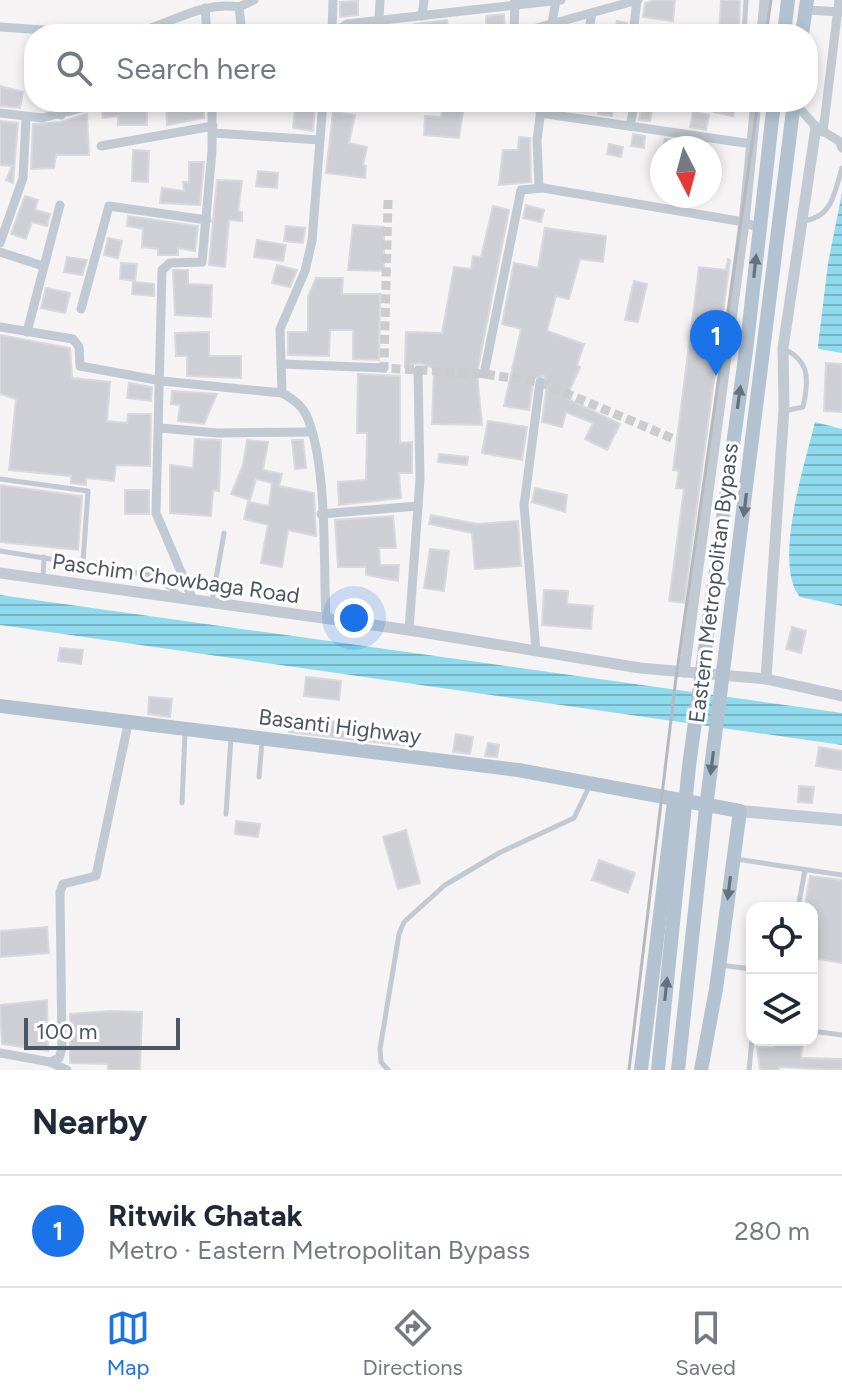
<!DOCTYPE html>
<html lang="en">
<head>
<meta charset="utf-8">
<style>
	:root { --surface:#fff; --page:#f2f2f3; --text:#1f2937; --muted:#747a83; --line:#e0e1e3; --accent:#1a73e8 }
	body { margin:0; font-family:Figtree,sans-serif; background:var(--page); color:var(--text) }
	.controls { position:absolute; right:24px; bottom:24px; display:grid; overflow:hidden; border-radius:16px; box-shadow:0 4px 12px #0003 }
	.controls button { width:72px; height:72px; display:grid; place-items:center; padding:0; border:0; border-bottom:2px solid var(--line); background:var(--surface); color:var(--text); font:40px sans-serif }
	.compass { position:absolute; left:650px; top:136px; width:72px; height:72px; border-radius:50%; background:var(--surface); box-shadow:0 4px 12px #0003; rotate:174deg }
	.scale { position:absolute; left:24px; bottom:20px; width:156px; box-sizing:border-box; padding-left:8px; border:4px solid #4a5661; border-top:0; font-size:22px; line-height:28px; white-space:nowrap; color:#4a5661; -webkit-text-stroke:6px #fff; paint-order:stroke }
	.you { position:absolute; left:354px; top:618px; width:28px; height:28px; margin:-20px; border:6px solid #fff; border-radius:50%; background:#1a73e8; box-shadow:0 0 0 12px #1a73e833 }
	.badge { display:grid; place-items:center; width:52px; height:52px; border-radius:50%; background:var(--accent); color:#fff; font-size:26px; font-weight:700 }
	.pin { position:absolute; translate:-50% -66px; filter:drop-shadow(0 2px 4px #0008) }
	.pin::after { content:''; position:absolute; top:42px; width:28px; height:24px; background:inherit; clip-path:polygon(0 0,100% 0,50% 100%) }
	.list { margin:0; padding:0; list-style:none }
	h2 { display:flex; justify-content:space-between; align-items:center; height:104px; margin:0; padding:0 32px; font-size:34px }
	h2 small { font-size:26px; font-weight:400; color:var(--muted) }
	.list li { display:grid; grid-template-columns:52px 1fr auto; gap:24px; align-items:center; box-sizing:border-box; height:112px; padding:0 32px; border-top:2px solid var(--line) }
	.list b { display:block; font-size:30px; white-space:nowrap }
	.list p { margin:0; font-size:26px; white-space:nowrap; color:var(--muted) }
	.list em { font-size:26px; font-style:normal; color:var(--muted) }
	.icon { flex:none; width:44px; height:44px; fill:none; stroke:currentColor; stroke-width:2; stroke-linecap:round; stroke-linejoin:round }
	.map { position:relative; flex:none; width:842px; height:1070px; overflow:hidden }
	.search { position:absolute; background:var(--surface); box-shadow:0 4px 12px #0003; left:24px; right:24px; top:24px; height:88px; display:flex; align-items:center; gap:20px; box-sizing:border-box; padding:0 28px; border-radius:32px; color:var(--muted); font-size:30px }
	.sheet { height:216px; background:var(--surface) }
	nav { display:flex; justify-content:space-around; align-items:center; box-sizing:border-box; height:112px; border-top:2px solid var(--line); background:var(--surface); font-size:22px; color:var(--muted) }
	nav a { display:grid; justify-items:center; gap:4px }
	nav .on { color:var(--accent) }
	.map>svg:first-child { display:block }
	.water { fill:url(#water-rules) }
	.building { fill:#cdcfd5; stroke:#d7d9de; stroke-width:2 }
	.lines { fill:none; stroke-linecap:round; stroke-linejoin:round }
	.minor-tunnel { stroke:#caccce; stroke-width:9; stroke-dasharray:9 4.5; stroke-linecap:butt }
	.service { stroke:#c1cad2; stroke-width:5 }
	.minor { stroke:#c1cad2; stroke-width:9 }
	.tertiary { stroke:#c1cad2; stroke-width:11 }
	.secondary { stroke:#c1cbd6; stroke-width:12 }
	.primary { stroke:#b3c2d1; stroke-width:14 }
	.rail { stroke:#b5b8bd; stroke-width:3 }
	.oneway { fill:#64717d }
	.labels { text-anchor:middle; stroke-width:6; stroke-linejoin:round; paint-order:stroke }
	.street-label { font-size:22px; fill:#4a5661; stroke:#fff }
</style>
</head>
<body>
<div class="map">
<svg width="842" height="1070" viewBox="0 0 842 1070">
	<defs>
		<pattern id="water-rules" width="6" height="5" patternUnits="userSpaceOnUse" patternTransform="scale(2)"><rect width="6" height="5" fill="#90daee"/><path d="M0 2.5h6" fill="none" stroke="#78b4c4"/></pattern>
	</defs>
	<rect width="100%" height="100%" fill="#f5f3f3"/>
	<g class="water">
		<path d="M842,193V353L819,349L818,346L828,263Z"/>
		<path d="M815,422L842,429V606L800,597C772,565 806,460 815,422Z"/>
		<path d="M0,595L842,713V745L0,625Z"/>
	</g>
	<g class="building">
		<path d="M655,0H675L673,21L643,17L645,3Z"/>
		<path d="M721,0H740L739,34H719Z"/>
		<path d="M358,1V15L340,17V2Z"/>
		<path d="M504,14L505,31L486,34V16Z"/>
		<path d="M447,20L449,34H415L414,24Z"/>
		<path d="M617,21L627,23L626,34H615Z"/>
		<path d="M0,86L23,92L20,108L0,106Z"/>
		<path d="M133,102H147V125H118V116L103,118L102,110Z"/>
		<path d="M166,102H204V118L167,125Z"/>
		<path d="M296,102L315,103L313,131L293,128Z"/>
		<path d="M443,102L464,105L459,138L424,135L425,116L441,117Z"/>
		<path d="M600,102H614L612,116L598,114Z"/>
		<path d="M717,102H736L733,116L714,112Z"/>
		<path d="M642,103L653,105L650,121L639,120Z"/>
		<path d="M333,112L355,115L349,143L367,147L363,165L366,166L365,178L326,173Z"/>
		<path d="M693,112L709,115L706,130L690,127Z"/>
		<path d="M87,114L89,155H56L54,168L31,169L33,124L61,122Z"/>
		<path d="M0,121L18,123L13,183L6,180L12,166L0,165Z"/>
		<path d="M633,134L645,136L644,148L631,146Z"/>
		<path d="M519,137L530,138L531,182L499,185L503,150H518Z"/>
		<path d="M665,139L680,141L678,148H663Z"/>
		<path d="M609,144L623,147L621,157L607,154Z"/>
		<path d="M133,150L149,151L148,182L132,181Z"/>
		<path d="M189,162H204L200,205L160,203L162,188L184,191L183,182H189Z"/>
		<path d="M258,171L278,173L277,188L256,186Z"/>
		<path d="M217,180L242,181L238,211L242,212V221L229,220L225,267L209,265Z"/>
		<path d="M25,196L38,200L35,210L50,214L47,226L32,222L26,239L11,234Z"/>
		<path d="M526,205L544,210L541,222L523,218Z"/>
		<path d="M493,206L509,210L477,373L482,425L432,424L434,368L419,363L405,367L406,332L442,333L454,267L471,269L473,256L481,257Z"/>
		<path d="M128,216L198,226L195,251L178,248V255H158V249L142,247L143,229L127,226Z"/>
		<path d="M353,225L384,227V271L348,270Z"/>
		<path d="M286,226L305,228L303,243L284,241Z"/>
		<path d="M545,228L606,236L603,262L580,259L569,299L556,296L547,331L584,344L577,365L580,367L566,398L620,424L607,450L585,439L593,423L566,412L562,427L542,422L547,383L544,376L534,378L529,410L504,406L521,329L502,324L514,263L538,268Z"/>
		<path d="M108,238L122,241L118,258L104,255Z"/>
		<path d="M257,240L286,245L283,261L254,257Z"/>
		<path d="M67,257L87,260L82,275L64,272Z"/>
		<path d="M728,259L730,260L684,603L669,601L684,489L676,488L679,471L673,470L699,267L726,270Z"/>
		<path d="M121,263L137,264L135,281L120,279Z"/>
		<path d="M277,265L297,270L290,287L272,283Z"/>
		<path d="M173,270H188V284L212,285L211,317L175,315Z"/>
		<path d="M316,278H343L342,294H380L379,360L353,359V330H330L329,356L288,355V332H308V297Z"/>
		<path d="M634,281L647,284L638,322L625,320Z"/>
		<path d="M133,282L154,284V296L132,294Z"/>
		<path d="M46,288L70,293L65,313L41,308Z"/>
		<path d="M209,332V356H241V378L187,376V356H176L175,333Z"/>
		<path d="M0,335L70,348L72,378L110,382L107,421L127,423L128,414H151L150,466L116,465L114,481L86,478V485L71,483V476L9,470L16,399L0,394Z"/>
		<path d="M826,363L842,364V412L824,411Z"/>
		<path d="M358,374L400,376V443L412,442V473H399L401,498L339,505L338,482L366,480L367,433H357Z"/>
		<path d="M129,383L152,387L151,401L127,398Z"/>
		<path d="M172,391L217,394L204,424L178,421L180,405L171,404Z"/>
		<path d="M488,421L527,427L522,460L482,453Z"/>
		<path d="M195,439L221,440L219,491L213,490L211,516L170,513V465L193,468Z"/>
		<path d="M247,440L268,442L263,470L282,474L279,486L314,493L316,536L288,530L282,567L261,563L268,525L244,519L248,502L269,506L272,483L256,479L250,500L231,494L243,465Z"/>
		<path d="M292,440H303L306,468L295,469Z"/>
		<path d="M439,454L468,457L467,465L438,462Z"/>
		<path d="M0,485L82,496L78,550L0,542Z"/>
		<path d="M535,488L567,495L565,512L532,502Z"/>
		<rect x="125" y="490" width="24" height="24"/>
		<path d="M431,515L477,524L518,521L521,566L475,569L472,533L429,524Z"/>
		<path d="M393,516L396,548H379L380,565H399L398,581L366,575V567H338L335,520Z"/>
		<path d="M430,549L449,551L444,591L424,588Z"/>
		<path d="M544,590L568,591L567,604L593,606L591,629L542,625Z"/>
		<path d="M792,627L806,631L801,653L786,649Z"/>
		<path d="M60,648L83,650L81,664L58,661Z"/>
		<path d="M306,677L341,681L339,700L304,696Z"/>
		<path d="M149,697L172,699L170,717L148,714Z"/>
		<path d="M291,715L410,733L408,746L289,732Z"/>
		<path d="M456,734L473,737L470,754L453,752Z"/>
		<path d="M488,743L499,745L497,757L485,756Z"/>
		<path d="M819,747L842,751V770L816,766Z"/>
		<path d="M799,786L814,787L812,803L798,802Z"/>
		<path d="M236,821L260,824L258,837L235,834Z"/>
		<path d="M406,830L420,883L398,889L383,837Z"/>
		<path d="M599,860L635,873L628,893L592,880Z"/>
		<path d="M810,876L842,880V963L812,958V908H804Z"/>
		<path d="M47,927L49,953L0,957V931Z"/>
		<path d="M47,1000L48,1051L2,1044L0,1005Z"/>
		<path d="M110,1011L142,1012L140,1070H108V1064L70,1063V1014Z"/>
		<path d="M775,1040H803L801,1058L842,1059V1070L779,1067V1070H760L757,1047L774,1048Z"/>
	</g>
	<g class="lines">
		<path class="minor-tunnel" d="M388,200L384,368L484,374L540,382L674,439"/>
		<g class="service">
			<path d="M744,34L746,0"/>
			<path d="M802,221C833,218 834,193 842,168"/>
			<path d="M784,349C810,361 809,380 803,407L784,411"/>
			<path d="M0,479L88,491L83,562"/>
			<path d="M0,551L150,575L181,595"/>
			<path d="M43,579L44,557"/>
			<path d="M212,602L224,533"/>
			<path d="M259,777L262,742"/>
			<path d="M182,803L185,733"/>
			<path d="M226,814L231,737"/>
			<path d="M736,859L842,875"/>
			<path d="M798,908L805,870"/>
			<path d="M720,965L752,969"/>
			<path d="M812,1031L842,1035"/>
			<path d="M388,1070L381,1062L380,1049L399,934L404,922L445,885L499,853L574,818L590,785"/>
			<path d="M749,1070L752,1039"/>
		</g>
		<g class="minor">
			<path d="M239,7L254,0"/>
			<path d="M205,8L207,34"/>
			<path d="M806,10L842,12"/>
			<path d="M422,16L424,0"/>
			<path d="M379,20L380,0"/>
			<path d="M0,27L100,34"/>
			<path d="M332,32L333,0"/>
			<path d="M130,34C166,27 201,0 239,7L242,34"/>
			<path d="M332,34L347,24L561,0"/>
			<path d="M514,34L515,0"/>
			<path d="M515,34L638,0"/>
			<path d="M550,34L556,0"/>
			<path d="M588,34L592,13"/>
			<path d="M633,34L637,0"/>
			<path d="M763,102L801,110L816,127L839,141L842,148"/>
			<path d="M0,113L42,118L105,102"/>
			<path d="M540,113L752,144"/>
			<path d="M61,115L62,102"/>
			<path d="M630,126L635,102"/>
			<path d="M823,132L839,0"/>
			<path d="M213,133L320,140"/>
			<path d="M101,146L213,126"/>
			<path d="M539,188L537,140L542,102"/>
			<path d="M0,243L23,178L26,118"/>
			<path d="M0,252L43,266"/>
			<path d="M81,309L109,206L207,220"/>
			<path d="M0,327L73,339L79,347L80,366L162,381L282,393C293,399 303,406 308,419C328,471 323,561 326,619"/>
			<path d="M27,332L60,205"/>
			<path d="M281,364L384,368"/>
			<path d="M484,374L521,190L543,188L744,222L759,228"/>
			<path d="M282,393L280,329L305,271L312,241L323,102"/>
			<path d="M160,428L217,433L312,432"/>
			<path d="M321,514L418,506"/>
			<path d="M193,600L156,513L162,270L170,263L202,262L212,151V102"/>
			<path d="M409,630L420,479L418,370"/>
			<path d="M536,651L524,505L540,382"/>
			<path d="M0,1053L50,1062L59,1058L62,1048L60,892L63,884L96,876L128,724"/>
			<path d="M50,1062L67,1070"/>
		</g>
		<g class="tertiary">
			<path d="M762,34L765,0"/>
			<path d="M0,573L409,630L640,668L766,679L842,696"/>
			<path d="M684,672L744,222L756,102"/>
			<path d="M766,679L784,408L783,348L816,127"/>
		</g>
		<path class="secondary" d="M740,811L842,820"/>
		<g class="primary">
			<path d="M784,34L788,0"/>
			<path d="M802,34L807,0"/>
			<path d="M0,706L518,770L740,811L716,989L701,1070"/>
			<path d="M641,1070L674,801"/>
			<path d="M658,1070L689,766L747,343L774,102"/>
			<path d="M678,1070L706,808L794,102"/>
		</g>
		<g class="rail">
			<path d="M766,34L771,0"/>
			<path d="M629,1070L676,678L758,102"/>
		</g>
	</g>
	<defs><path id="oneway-solid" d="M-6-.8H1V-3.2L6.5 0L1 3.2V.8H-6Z" transform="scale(2)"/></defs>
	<g class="oneway">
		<use href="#oneway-solid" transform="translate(755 266) rotate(-84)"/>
		<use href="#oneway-solid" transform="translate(739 397) rotate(-82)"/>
		<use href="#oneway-solid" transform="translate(745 505) rotate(97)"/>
		<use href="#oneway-solid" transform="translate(712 763) rotate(97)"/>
		<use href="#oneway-solid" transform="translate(729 888) rotate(97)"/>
		<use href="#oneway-solid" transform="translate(666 989) rotate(-84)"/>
	</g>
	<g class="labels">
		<g class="street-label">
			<text transform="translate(176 578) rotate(8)" y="8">Paschim Chowbaga Road</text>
			<text transform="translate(713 583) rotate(-83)" y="8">Eastern Metropolitan Bypass</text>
			<text transform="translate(340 726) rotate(7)" y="8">Basanti Highway</text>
		</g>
	</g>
</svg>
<div class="controls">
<button><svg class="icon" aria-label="locate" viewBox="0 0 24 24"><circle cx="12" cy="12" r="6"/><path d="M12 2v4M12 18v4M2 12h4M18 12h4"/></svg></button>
<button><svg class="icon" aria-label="layers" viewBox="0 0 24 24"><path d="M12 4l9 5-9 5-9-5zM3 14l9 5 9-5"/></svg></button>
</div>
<svg class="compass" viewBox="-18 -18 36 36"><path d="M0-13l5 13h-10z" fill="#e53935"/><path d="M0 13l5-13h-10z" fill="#747a83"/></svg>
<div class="scale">100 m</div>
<div class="you"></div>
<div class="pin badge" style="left:716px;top:376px">1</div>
<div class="search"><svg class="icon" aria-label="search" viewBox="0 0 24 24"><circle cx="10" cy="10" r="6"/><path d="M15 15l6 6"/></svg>Search here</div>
</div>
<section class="sheet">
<h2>Nearby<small></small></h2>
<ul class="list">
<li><span class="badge">1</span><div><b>Ritwik Ghatak</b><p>Metro · Eastern Metropolitan Bypass</p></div><em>280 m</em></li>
</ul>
</section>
<nav>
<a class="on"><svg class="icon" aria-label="map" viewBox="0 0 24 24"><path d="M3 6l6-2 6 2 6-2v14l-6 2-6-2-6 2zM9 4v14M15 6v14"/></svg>Map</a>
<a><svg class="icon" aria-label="directions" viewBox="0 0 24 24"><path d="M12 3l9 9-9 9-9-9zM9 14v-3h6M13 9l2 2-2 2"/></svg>Directions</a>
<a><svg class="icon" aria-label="saved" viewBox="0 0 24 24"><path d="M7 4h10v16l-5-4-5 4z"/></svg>Saved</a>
</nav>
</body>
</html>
